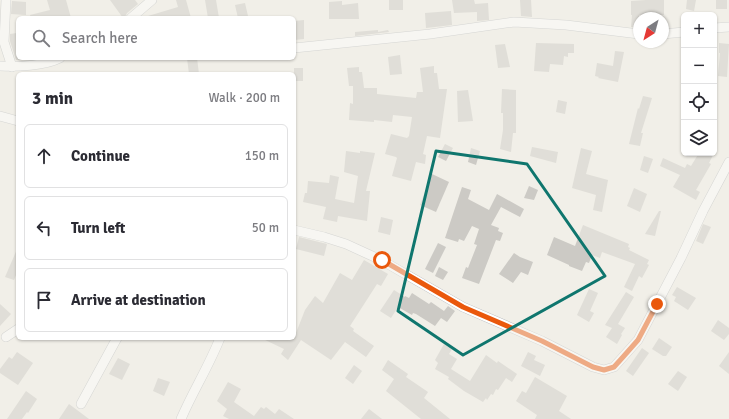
<!DOCTYPE html>
<html lang="en">
<head>
<meta charset="utf-8">
<style>
	:root { --surface:#fff; --page:#f7f7f7; --text:#2b2b33; --muted:#7c7c81; --line:#e1e1e2 }
	body { margin:0; font-family:Signika,sans-serif; background:var(--page); color:var(--text) }
	.controls { position:absolute; right:12px; top:12px; display:grid; overflow:hidden; border-radius:6px; box-shadow:0 1px 3px #0004 }
	.controls button { width:36px; height:36px; display:grid; place-items:center; padding:0; border:0; border-bottom:1px solid var(--line); background:var(--surface); color:var(--text); font:20px sans-serif }
	.compass { position:absolute; left:633px; top:12px; width:36px; height:36px; border-radius:50%; background:var(--surface); box-shadow:0 1px 3px #0004; rotate:216deg }
	.stop { position:absolute; width:12px; height:12px; margin:-9px; border:3px solid #ea580c; border-radius:50%; background:#fff }
	.stop.end { background:#ea580c; border-color:#fff; box-shadow:0 1px 4px #0008 }
	.list { margin:0; padding:0; list-style:none }
	h2 { display:flex; justify-content:space-between; align-items:center; height:52px; margin:0; padding:0 16px; font-size:17px }
	h2 small { font-size:13px; font-weight:400; color:var(--muted) }
	.list li { display:grid; grid-template-columns:26px 1fr auto; gap:12px; align-items:center; box-sizing:border-box; height:64px; margin:0 8px 8px; padding:0 8px; border:1px solid var(--line); border-radius:6px }
	.list b { display:block; font-size:15px; white-space:nowrap }
	.list em { font-size:13px; font-style:normal; color:var(--muted) }
	.icon { flex:none; width:22px; height:22px; fill:none; stroke:currentColor; stroke-width:2; stroke-linecap:round; stroke-linejoin:round }
	.map { position:relative; flex:none; width:729px; height:419px; overflow:hidden }
	.search { position:absolute; background:var(--surface); box-shadow:0 1px 3px #0004; left:16px; top:16px; width:280px; height:44px; display:flex; align-items:center; gap:10px; box-sizing:border-box; padding:0 14px; border-radius:6px; color:var(--muted); font-size:15px }
	.panel { position:absolute; background:var(--surface); box-shadow:0 1px 3px #0004; left:16px; top:72px; width:280px; height:268px; border-radius:6px }
	.map>svg:first-child { display:block }
	.building { fill:#cccac5 }
	.lines { fill:none; stroke-linecap:round; stroke-linejoin:round }
	.minor-casing { stroke:#b5b8bc; stroke-width:10 }
	.minor { stroke:#fff; stroke-width:9 }
	.route { stroke:#ea580c; stroke-width:5 }
	.marked { fill:none; stroke:#0f766e; stroke-width:3; stroke-linejoin:round }
</style>
</head>
<body>
<div class="map">
<svg width="729" height="419" viewBox="0 0 729 419">
	<rect width="100%" height="100%" fill="#f1efe8"/>
	<g class="building">
		<path d="M47,0H66L71,18H31L30,15L50,10Z"/>
		<path d="M110,0H135L138,4L127,13L125,17L123,18Z"/>
		<path d="M176,0H186L191,18H149L148,16L178,7Z"/>
		<path d="M205,0H216L219,18H208Z"/>
		<rect x="389" y="0" width="14" height="10"/>
		<path d="M452,0H474L475,4L488,3L489,20L477,21V12L454,13Z"/>
		<path d="M520,0H531L532,17L521,16Z"/>
		<path d="M646,0H664V15H639V28L631,27L632,15H631V1Z"/>
		<path d="M687,0H696L694,11L686,9Z"/>
		<rect x="716" y="0" width="11" height="9"/>
		<path d="M12,1L26,2V15L11,14Z"/>
		<path d="M342,1V5L358,3L359,19H329V2Z"/>
		<path d="M245,3L248,16L238,18L235,5Z"/>
		<path d="M451,11L452,25L426,28L425,13Z"/>
		<path d="M304,20V39L294,40V21Z"/>
		<path d="M378,30V32L388,30L389,32L355,36V32Z"/>
		<path d="M17,33L18,58H39L16,60L10,41V34Z"/>
		<path d="M536,43L574,44V53H568V57L564,56L563,65L550,64L549,72L534,71Z"/>
		<path d="M719,43L729,44L727,77L718,76L720,53H719Z"/>
		<path d="M505,44L510,67L498,68L495,45Z"/>
		<path d="M615,51L624,52L618,82L598,78L599,77L595,76L597,63L613,66Z"/>
		<path d="M400,55L402,74L390,75L388,57Z"/>
		<path d="M187,58H197L199,74H189Z"/>
		<path d="M434,66V73H437L439,89H447L440,138L427,136L423,154L426,155L425,164L416,162L411,181L392,176L397,158L396,157L385,154L391,134L407,138L409,136L412,117L393,115L392,122L374,120V122L349,120L350,103L353,104V86H349L347,68L359,67V72H362L364,88H377V94L416,98L417,92H423L420,68Z"/>
		<rect x="294" y="68" width="9" height="13"/>
		<path d="M502,89L516,90V133H513L511,152L500,149L503,130V113H501Z"/>
		<path d="M468,90L473,121L458,122L457,91Z"/>
		<path d="M643,96L652,98L641,133H643L640,146L629,144L638,108L639,109Z"/>
		<path d="M558,100L567,102L565,114L556,112Z"/>
		<path d="M445,144L453,148L446,161L438,157Z"/>
		<path d="M532,147L558,152L556,163L530,156Z"/>
		<path d="M471,148L480,151L476,165L468,162Z"/>
		<path d="M581,148L592,151L586,174L608,180L602,212L593,210L596,195L572,188Z"/>
		<path d="M346,151L360,153V151L375,153L366,191H370L367,221L338,216L337,222L323,219L326,207L303,202L305,193H307L308,181L329,183L330,175L339,177L335,199L354,203L358,176L344,172Z"/>
		<path d="M699,153H714L709,163L711,164L696,190L700,192L696,200L673,187L680,175L660,166L663,158L685,168L687,164L691,166Z"/>
		<path d="M644,156L653,159L648,173L640,170Z"/>
		<path d="M432,174L449,182L436,212L420,205Z"/>
		<path d="M529,186L538,190L534,200L524,198Z"/>
		<path d="M462,187L471,190L468,199L489,210L497,194L524,209L520,217L501,207L491,225L499,228L498,231L503,233L500,241L496,240L479,284L462,278L466,267L468,268L477,245L474,244L479,229L472,226L464,241L459,239L458,242L445,238Z"/>
		<path d="M634,188L647,194L640,212L627,206Z"/>
		<path d="M659,211H661L655,236L645,234Z"/>
		<path d="M381,217L393,220L390,235L378,232Z"/>
		<path d="M703,224L711,227L703,244L696,241Z"/>
		<path d="M583,225L629,244L628,247L630,248L629,250L649,260L647,264L649,265L642,278L639,276L632,291L624,287L635,264L602,252L600,258L592,255L589,263L586,262L582,271L569,266V265L547,255L554,237L575,246Z"/>
		<path d="M299,237L327,244L324,256L296,249Z"/>
		<path d="M438,243L446,247L433,273L425,269Z"/>
		<path d="M18,247V270L14,280L5,277Z"/>
		<path d="M514,253L520,257L533,262L528,275L521,272L513,283L499,274Z"/>
		<path d="M364,260L388,274L381,286L377,284L350,326L354,329L353,331L374,346L366,357L345,342L331,360L301,340L288,360L281,354L284,349L261,338H294L305,310L315,296L323,303L340,273L352,280Z"/>
		<path d="M439,267L448,272L443,280L435,276Z"/>
		<path d="M677,287L696,298L688,310L674,301L676,297L672,295Z"/>
		<path d="M589,289L598,293L590,311L594,313L589,322L577,315Z"/>
		<path d="M394,290L405,297V296L409,298L412,293L429,304L431,302L444,311L448,306L455,311L447,322L441,318L435,326L416,314L413,313L412,315L398,307L391,318L380,311Z"/>
		<path d="M626,292L634,297L618,324L625,328L621,334L622,335L617,344L606,337L612,328L605,325Z"/>
		<path d="M0,304L11,314L0,326Z"/>
		<path d="M718,320L729,328V334L724,340L711,331Z"/>
		<path d="M659,338L672,347L666,356H663L652,349Z"/>
		<path d="M444,344L452,349L449,354L457,359L451,369L470,381L486,355L497,363L498,361L517,374L512,382L506,378L498,390L496,389L493,395L491,394L487,400L486,398L483,402L464,391L448,379L449,377L435,369L438,363L435,360Z"/>
		<path d="M642,348L649,353L633,376L626,371Z"/>
		<path d="M17,352L33,363L18,385L0,373V369L9,357L12,359Z"/>
		<path d="M528,352L536,356L534,360L545,365L540,376L521,366Z"/>
		<path d="M729,352V374L719,366Z"/>
		<path d="M118,358L130,364L122,380L109,374Z"/>
		<path d="M388,360L408,374L406,377L428,392L424,398L450,419H421L386,391L394,379L382,370Z"/>
		<path d="M354,365L362,371L353,384L345,378Z"/>
		<path d="M678,371L687,377L678,391L668,384Z"/>
		<path d="M535,377L567,396L559,411L571,419H535L537,415L516,401L522,391L526,393Z"/>
		<path d="M158,378L170,382L164,396L153,391Z"/>
		<path d="M228,382L241,389L234,402L254,416L261,407L264,409L266,407L275,414L279,409L294,419H229L223,416L227,409L217,401Z"/>
		<path d="M26,391L37,399L28,413L27,412L22,419H7Z"/>
		<path d="M69,404L89,419H59Z"/>
		<path d="M369,409L382,419H361Z"/>
	</g>
	<g class="lines">
		<defs>
			<g id="minor">
				<path d="M6,0L4,42L12,67"/>
				<path d="M131,18L152,0"/>
				<path d="M714,28L729,27"/>
				<path d="M663,34L684,32"/>
				<path d="M294,48L430,34L514,22L566,25L639,34"/>
				<path d="M0,66C17,67 44,66 60,58"/>
				<path d="M0,116L18,121"/>
				<path d="M294,230L324,237L346,244L381,260L463,307L542,341L593,367L604,370L614,367L638,340L681,258L703,211L729,162"/>
				<path d="M6,337L18,329"/>
				<path d="M81,404L117,338"/>
				<path d="M181,419C193,391 209,366 220,338"/>
			</g>
		</defs>
		<use href="#minor" class="minor-casing"/>
		<use href="#minor" class="minor"/>
	</g>
	<g class="lines">
		<path class="route" d="M382,260L463,307L542,341L593,367L604,370L614,367L623,357L638,340L657,304"/>
	</g>
	<path d="M0 0H729V419H0ZM436,151L527,164L605,276L463,355L398,311Z" fill="#f1efe8" fill-opacity=".55" fill-rule="evenodd"/>
	<path class="marked" d="M436,151L527,164L605,276L463,355L398,311Z"/>
</svg>
<div class="controls">
<button>+</button>
<button>−</button>
<button><svg class="icon" aria-label="locate" viewBox="0 0 24 24"><circle cx="12" cy="12" r="6"/><path d="M12 2v4M12 18v4M2 12h4M18 12h4"/></svg></button>
<button><svg class="icon" aria-label="layers" viewBox="0 0 24 24"><path d="M12 4l9 5-9 5-9-5zM3 14l9 5 9-5"/></svg></button>
</div>
<svg class="compass" viewBox="-18 -18 36 36"><path d="M0-13l5 13h-10z" fill="#e53935"/><path d="M0 13l5-13h-10z" fill="#7c7c81"/></svg>
<div class="stop" style="left:382px;top:260px"></div>
<div class="stop end" style="left:657px;top:304px"></div>
<div class="search"><svg class="icon" aria-label="search" viewBox="0 0 24 24"><circle cx="10" cy="10" r="6"/><path d="M15 15l6 6"/></svg>Search here</div>
<section class="panel">
<h2>3 min<small>Walk · 200 m</small></h2>
<ul class="list">
<li><svg class="icon" aria-label="ahead" viewBox="0 0 24 24"><path d="M12 20V5M6 11l6-6 6 6"/></svg><div><b>Continue</b></div><em>150 m</em></li>
<li><svg class="icon" aria-label="left" viewBox="0 0 24 24"><path d="M17 20v-9H6M10 6l-5 5 5 5"/></svg><div><b>Turn left</b></div><em>50 m</em></li>
<li><svg class="icon" aria-label="arrive" viewBox="0 0 24 24"><path d="M6 21V4h12l-3 4 3 4H6"/></svg><div><b>Arrive at destination</b></div></li>
</ul>
</section>
</div>
</body>
</html>
